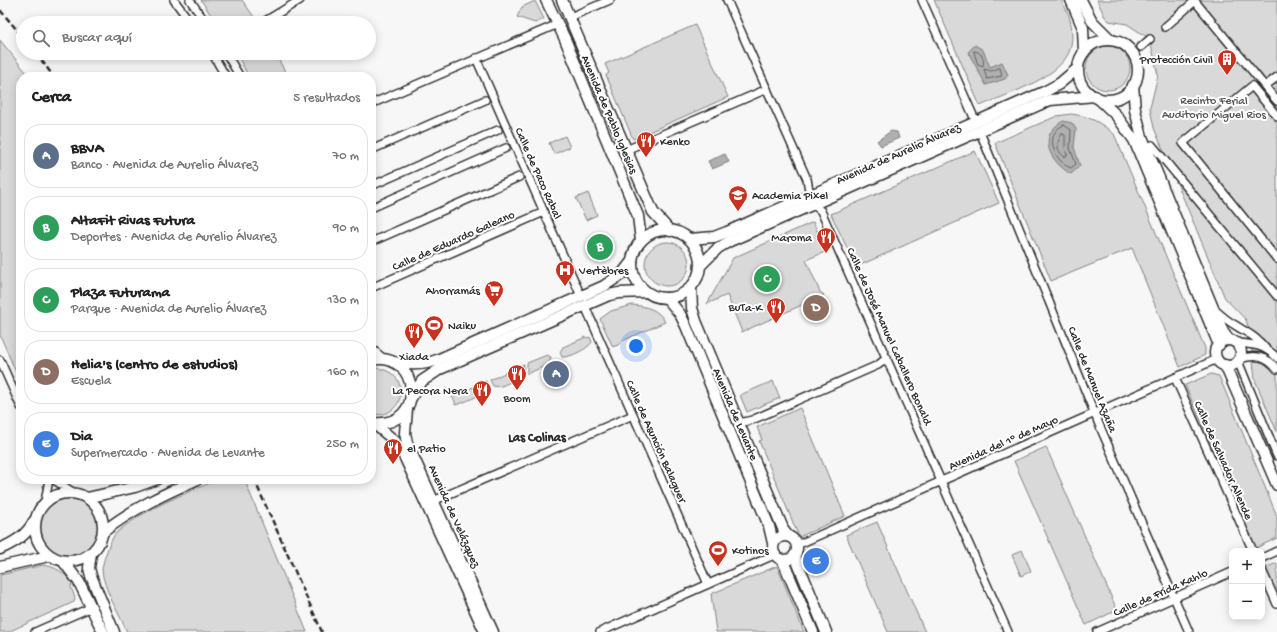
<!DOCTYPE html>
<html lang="es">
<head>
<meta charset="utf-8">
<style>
	:root { --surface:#fff; --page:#f2f2f2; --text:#222; --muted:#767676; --line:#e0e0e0; --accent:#1a73e8 }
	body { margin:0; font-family:"Gochi Hand",sans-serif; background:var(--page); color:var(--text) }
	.controls { position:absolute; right:12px; bottom:12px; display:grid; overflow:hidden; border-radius:8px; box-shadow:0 2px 10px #0003 }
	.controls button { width:36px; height:36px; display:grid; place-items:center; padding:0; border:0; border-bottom:1px solid var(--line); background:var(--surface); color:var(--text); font:20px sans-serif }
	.you { position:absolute; left:636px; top:346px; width:14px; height:14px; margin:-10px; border:3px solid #fff; border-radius:50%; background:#1a73e8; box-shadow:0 0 0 6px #1a73e833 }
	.badge { display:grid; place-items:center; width:26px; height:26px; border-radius:50%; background:var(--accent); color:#fff; font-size:13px; font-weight:700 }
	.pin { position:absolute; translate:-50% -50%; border:2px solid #fff; box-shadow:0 1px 4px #0006 }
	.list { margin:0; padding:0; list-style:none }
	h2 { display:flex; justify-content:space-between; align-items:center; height:52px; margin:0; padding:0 16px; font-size:17px }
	h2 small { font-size:13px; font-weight:400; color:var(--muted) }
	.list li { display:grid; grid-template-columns:26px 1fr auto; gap:12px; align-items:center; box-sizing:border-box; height:64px; margin:0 8px 8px; padding:0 8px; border:1px solid var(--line); border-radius:16px }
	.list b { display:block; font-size:15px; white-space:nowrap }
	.list p { margin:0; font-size:13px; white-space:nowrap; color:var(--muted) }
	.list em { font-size:13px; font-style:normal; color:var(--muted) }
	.icon { flex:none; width:22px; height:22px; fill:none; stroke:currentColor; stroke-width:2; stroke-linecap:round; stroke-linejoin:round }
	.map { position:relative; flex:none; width:1277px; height:632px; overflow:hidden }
	.search { position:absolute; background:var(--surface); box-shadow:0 2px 10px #0003; left:16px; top:16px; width:360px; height:44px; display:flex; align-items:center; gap:10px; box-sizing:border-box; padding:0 14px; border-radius:22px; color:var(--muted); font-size:15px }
	.panel { position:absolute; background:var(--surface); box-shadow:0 2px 10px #0003; left:16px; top:72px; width:360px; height:412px; border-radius:16px }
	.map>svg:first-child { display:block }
	.green { fill:#d9d9d9; stroke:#828282 }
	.water { fill:#b0b0b0; stroke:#7b7b7b }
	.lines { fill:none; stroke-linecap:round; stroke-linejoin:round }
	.shore { stroke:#606060; stroke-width:1 }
	.street-casing { stroke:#2b2b2b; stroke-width:10 }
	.secondary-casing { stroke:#2b2b2b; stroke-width:13 }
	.street { stroke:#fff; stroke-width:7 }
	.secondary { stroke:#fff; stroke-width:10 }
	.rail { stroke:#2b2b2b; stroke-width:2.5; stroke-dasharray:6 3; stroke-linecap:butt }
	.labels { text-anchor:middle; stroke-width:4; stroke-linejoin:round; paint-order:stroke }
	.poi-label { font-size:12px; fill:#2b2b2b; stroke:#fff; text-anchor:start }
	.park-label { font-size:12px; fill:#565656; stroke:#fff }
	.street-label { font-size:12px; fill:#2b2b2b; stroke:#fff }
	.neighbourhood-label { font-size:13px; font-weight:bold; fill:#2b2b2b; stroke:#fff }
</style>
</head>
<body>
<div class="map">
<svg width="1277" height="632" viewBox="0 0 1277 632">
	<rect width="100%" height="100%" fill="#f7f7f7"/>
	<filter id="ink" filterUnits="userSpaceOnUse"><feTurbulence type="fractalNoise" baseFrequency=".025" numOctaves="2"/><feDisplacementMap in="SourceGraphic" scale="8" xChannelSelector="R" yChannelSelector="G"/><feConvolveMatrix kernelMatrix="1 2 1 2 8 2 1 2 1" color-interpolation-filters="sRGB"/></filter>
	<g filter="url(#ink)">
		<g class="green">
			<path d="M201,0H242L254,17L244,23H216Z"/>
			<path d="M934,0H1061C1064,6 1069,13 1070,20C1073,30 1073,47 1067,56C1053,80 1005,95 980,106Z"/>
			<path d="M1097,0H1277V432L1255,380L1250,333L1246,320L1225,298L1154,128L1150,108L1158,75L1150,39L1127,24L1109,21L1105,17Z"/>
			<path d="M535,1L544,19L535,23L517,17L522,7Z"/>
			<path d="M695,25L728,97L633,139L606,75L609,73L605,64Z"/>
			<path d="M0,40L30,77H21V384L0,335Z"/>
			<circle cx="1108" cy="68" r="22"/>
			<path d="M236,53H275L288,77H249Z"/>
			<path d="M1071,114C1089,116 1100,122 1114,134L1205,348V355L1180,367L1132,248L1051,281L995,143L1057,116Z"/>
			<path d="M565,136L570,147L554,154L549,143Z"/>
			<path d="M975,151L999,203L856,267L831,214Z"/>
			<path d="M588,193L597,215L586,220L576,198Z"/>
			<path d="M813,222L827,251L806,260L820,292L824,295L742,332L727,295L707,304L733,258Z"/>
			<circle cx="667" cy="264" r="22"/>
			<path d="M632,305C645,306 659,309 665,322L620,342V344L613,347L600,319L611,311Z"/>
			<path d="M586,337L587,338L590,337L592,342C588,349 569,358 562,357L560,352L563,347Z"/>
			<path d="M547,355L551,357L549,364L527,374V363Z"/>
			<path d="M524,364L523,375C513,379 503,389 493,386L490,380Z"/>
			<path d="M376,368C414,372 405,421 371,414V369Z"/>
			<path d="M1211,374L1219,376L1277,516V538L1256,548L1185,385Z"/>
			<path d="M486,381L489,389C486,393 461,404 455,405V401L452,397Z"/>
			<path d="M773,381L780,398L747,412L740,395Z"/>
			<path d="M800,408L845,516L799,537L759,441L762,440L757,427Z"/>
			<path d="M1046,447L1117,610L1086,625L1014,461Z"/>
			<path d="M219,479H243L245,481L307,632H127C120,615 103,588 102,570C102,563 111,538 116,533C145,508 185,494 219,479Z"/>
			<circle cx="69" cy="527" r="29"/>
			<path d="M877,522L925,632H888L846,535Z"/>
			<path d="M1022,550L1031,571L1021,576L1012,555Z"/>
			<path d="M1277,563V597L1265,568Z"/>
			<path d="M43,565C56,567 64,572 72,583L71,587L75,598L74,602L8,632H0V575Z"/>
			<path d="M777,566L804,632H716L711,594Z"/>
		</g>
		<g class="water">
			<path d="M975,45L983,50L990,67L1002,62L1008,75L1005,79L986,85L968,52Z"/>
			<path d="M1063,121L1072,123L1076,129L1074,147L1080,166L1071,174C1050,162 1036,136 1063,121Z"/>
			<path d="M891,131L897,132L899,138L881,146L877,141Z"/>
			<path d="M725,154L729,162L712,169L708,161Z"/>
		</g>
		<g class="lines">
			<g class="shore">
				<path d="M974,51C981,51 985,59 983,66L978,64Z"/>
				<path d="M1000,68L1002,76L987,79L984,69L991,71Z"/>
				<path d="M1064,125L1071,130L1070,148L1076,164L1071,168C1054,162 1043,133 1064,125Z"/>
				<path d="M1062,134L1065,135V148L1067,155L1065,157C1056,151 1056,142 1062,134Z"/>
			</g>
			<defs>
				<g id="street">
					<path d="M174,0L191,23"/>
					<path d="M190,0L206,23"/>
					<path d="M727,0L807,179L809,190L808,196"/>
					<path d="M922,0L976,122"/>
					<path d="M1194,0L1277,101"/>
					<path d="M570,17L610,0"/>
					<path d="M262,23L300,0"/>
					<path d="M1165,27L1195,1"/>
					<path d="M1141,47L1150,39"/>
					<path d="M212,53L226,77"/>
					<path d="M226,53L240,77"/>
					<path d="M476,58L581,296"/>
					<path d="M1265,86L1277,77"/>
					<path d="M371,104L558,24"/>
					<path d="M1277,116L1252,86L1183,143L1277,259"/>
					<path d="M980,132L1098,422L1189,632"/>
					<path d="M1152,145L1277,296"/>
					<path d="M371,150L485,100"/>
					<path d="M626,150L767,89"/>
					<path d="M371,186L498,130"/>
					<path d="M813,204L821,211L1008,632"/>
					<path d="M371,208L506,148"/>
					<path d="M371,242L519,177"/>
					<path d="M371,288L544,212"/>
					<path d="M585,306L708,584"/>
					<path d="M1214,309C1221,315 1227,321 1235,325C1247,333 1257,337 1266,349"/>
					<path d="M1236,343C1253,344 1265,345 1277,358"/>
					<path d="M371,348L384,359"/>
					<path d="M1240,359C1255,354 1267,356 1277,369"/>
					<path d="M0,360L21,407"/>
					<path d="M1238,361L1277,456"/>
					<path d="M1175,378L1253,551"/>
					<path d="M739,423L752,420L878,365L887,358"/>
					<path d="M53,479L74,493"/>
					<path d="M433,501L633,415"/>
					<path d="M45,502L49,479"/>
					<path d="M797,545L1217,359"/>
					<path d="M1262,558L1277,551"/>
					<path d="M1262,570L1277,604"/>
					<path d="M35,632L92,607"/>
					<path d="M600,632L774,555"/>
					<path d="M1097,632L1232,572"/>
				</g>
				<g id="secondary">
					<path d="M546,0L565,39L638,216L641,241"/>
					<path d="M562,0L653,212L670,231"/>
					<path d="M1071,0L1083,28L1084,52"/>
					<path d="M1081,0L1092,21L1111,40"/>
					<circle cx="1108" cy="70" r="30"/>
					<path d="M1133,85L1135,110L1142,137L1223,332L1229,340"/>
					<path d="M1098,98L1116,115L1134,140L1219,345"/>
					<circle cx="666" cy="264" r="34"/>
					<path d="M690,239L714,237L727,232L1046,91L1059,84L1078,68"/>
					<path d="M700,266L718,248L730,241L1050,100L1095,96"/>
					<path d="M691,288L692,308L696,321L784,531L788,536"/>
					<path d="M667,298L680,314L686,326L769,526L773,543"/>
					<circle cx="1228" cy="353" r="13"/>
					<path d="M371,360C420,349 428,428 373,423"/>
					<path d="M393,362C408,365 422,366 437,360L604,286L622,274L632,261"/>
					<path d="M1225,365L1277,485"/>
					<path d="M411,398L422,381L440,369L609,295L619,293L646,292"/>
					<path d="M407,409L405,433L407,443L493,632"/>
					<path d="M373,423L395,441L405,458L485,632"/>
					<circle cx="69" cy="527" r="34"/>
					<path d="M87,498L135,487L157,479"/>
					<path d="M103,532C132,509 164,494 198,479"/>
					<circle cx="785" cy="548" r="12"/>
					<path d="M0,549C15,542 26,536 34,521"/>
					<path d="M91,553L89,568L91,576L114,632"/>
					<path d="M795,556L826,632"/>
					<path d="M63,561L79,582L103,632"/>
					<path d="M783,561L813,632"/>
					<path d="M0,567L49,556"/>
				</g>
			</defs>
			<use href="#street" class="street-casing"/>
			<use href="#secondary" class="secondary-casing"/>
			<use href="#street" class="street"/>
			<use href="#secondary" class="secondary"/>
			<g class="rail">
				<path d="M0,10L23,37"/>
				<path d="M36,53L54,77"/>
				<path d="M254,479L322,632"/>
			</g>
		</g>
	</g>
	<defs>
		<symbol id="building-pin" viewBox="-11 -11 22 30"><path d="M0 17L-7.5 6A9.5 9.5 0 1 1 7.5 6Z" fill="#c8321e" stroke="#fff"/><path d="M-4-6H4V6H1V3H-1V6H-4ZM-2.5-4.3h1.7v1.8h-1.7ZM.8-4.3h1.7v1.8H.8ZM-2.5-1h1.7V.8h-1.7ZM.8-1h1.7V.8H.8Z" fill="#fff"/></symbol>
		<symbol id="restaurant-pin" viewBox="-11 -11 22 30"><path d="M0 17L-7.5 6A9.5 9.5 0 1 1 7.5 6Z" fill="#c8321e" stroke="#fff"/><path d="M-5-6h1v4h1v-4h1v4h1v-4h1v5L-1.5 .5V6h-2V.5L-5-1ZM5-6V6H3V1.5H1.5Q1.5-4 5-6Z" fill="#fff"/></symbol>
		<symbol id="school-pin" viewBox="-11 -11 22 30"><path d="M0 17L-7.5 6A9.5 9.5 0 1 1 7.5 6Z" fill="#c8321e" stroke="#fff"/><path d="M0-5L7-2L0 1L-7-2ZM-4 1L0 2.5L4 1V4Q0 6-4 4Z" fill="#fff"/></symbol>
		<symbol id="hospital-pin" viewBox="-11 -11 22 30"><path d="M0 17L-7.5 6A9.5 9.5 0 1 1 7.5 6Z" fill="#c8321e" stroke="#fff"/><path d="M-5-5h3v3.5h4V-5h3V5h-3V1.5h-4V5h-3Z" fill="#fff"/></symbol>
		<symbol id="supermarket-pin" viewBox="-11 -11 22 30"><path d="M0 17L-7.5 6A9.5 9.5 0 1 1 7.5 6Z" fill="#c8321e" stroke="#fff"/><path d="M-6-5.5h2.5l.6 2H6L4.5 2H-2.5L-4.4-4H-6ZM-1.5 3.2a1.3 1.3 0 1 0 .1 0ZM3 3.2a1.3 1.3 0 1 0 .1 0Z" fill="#fff"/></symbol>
		<symbol id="stadium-pin" viewBox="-11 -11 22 30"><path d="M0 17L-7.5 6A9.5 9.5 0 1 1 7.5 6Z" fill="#c8321e" stroke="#fff"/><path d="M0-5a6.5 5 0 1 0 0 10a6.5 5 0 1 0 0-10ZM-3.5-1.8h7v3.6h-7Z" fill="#fff"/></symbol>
	</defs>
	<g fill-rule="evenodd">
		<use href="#building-pin" x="1216" y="48" width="22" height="30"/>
		<use href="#restaurant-pin" x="635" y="130" width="22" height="30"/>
		<use href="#school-pin" x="727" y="184" width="22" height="30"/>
		<use href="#restaurant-pin" x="815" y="226" width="22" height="30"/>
		<use href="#hospital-pin" x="554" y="259" width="22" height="30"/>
		<use href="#supermarket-pin" x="483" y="279" width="22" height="30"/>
		<use href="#restaurant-pin" x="765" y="296" width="22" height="30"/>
		<use href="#stadium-pin" x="423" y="314" width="22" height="30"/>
		<use href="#restaurant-pin" x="403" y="321" width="22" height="30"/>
		<use href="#restaurant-pin" x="506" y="363" width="22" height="30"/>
		<use href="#restaurant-pin" x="471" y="379" width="22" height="30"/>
		<use href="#restaurant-pin" x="382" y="437" width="22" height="30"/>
		<use href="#stadium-pin" x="707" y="539" width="22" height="30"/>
	</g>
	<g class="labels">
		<g class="poi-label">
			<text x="1213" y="63" text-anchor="end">Protección Civil</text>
			<text x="660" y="145">Kenko</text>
			<text x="752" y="199">Academia Pixel</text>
			<text x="812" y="241" text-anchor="end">Maroma</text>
			<text x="579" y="274">Vertèbres</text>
			<text x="480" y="294" text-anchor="end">Ahorramás</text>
			<text x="762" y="311" text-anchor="end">BuTa-K</text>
			<text x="448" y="329">Naiku</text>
			<text x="414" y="360" text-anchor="middle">Xiada</text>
			<text x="468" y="394" text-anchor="end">La Pecora Nera</text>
			<text x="517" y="402" text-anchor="middle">Boom</text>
			<text x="407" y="452">el Patio</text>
			<text x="732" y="554">Kotinos</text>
		</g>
		<g class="park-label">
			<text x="1214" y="104">Recinto Ferial<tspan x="1214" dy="14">Auditorio Miguel Rios</tspan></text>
		</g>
		<g class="street-label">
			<text transform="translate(610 114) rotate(67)" y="4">Avenida de Pablo Iglesias</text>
			<text transform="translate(898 153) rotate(-24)" y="4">Avenida de Aurelio Álvarez</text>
			<text transform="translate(539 173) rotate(66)" y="4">Calle de Paco Rabal</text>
			<text transform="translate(453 240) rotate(-24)" y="4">Calle de Eduardo Galeano</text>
			<text transform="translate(890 336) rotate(66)" y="4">Calle de José Manuel Caballero Bonald</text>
			<text transform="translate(1093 379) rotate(68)" y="4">Calle de Manuel Azaña</text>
			<text transform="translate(736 414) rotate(67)" y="4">Avenida de Levante</text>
			<text transform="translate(657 441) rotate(66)" y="4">Calle de Asunción Balaguer</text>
			<text transform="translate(1003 442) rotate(-24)" y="4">Avenida del 1º de Mayo</text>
			<text transform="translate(1224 460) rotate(66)" y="4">Calle de Salvador Allende</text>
			<text transform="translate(455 516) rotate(66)" y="4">Avenida de Velázquez</text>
			<text transform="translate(1160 592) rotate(-24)" y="4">Calle de Frida Kahlo</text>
		</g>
		<g class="neighbourhood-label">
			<text x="537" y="441">Las Colinas</text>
		</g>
	</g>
</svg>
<div class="controls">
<button>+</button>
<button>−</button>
</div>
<div class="you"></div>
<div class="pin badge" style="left:556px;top:374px;background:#5c6f8a">A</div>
<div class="pin badge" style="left:600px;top:247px;background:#2e9e5b">B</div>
<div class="pin badge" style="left:767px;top:279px;background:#2e9e5b">C</div>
<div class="pin badge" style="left:816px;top:308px;background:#8d6e63">D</div>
<div class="pin badge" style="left:816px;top:561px;background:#3f7fe0">E</div>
<div class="search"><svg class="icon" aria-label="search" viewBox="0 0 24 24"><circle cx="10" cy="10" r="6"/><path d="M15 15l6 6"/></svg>Buscar aquí</div>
<section class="panel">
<h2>Cerca<small>5 resultados</small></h2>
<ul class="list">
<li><span class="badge" style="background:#5c6f8a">A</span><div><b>BBVA</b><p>Banco · Avenida de Aurelio Álvarez</p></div><em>70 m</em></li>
<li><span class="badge" style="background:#2e9e5b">B</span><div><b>AltaFit Rivas Futura</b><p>Deportes · Avenida de Aurelio Álvarez</p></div><em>90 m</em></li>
<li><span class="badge" style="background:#2e9e5b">C</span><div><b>Plaza Futurama</b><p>Parque · Avenida de Aurelio Álvarez</p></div><em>130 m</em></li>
<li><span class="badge" style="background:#8d6e63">D</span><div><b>Helia's (centro de estudios)</b><p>Escuela</p></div><em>160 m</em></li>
<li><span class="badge" style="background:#3f7fe0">E</span><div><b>Dia</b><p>Supermercado · Avenida de Levante</p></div><em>250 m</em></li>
</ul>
</section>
</div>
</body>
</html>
